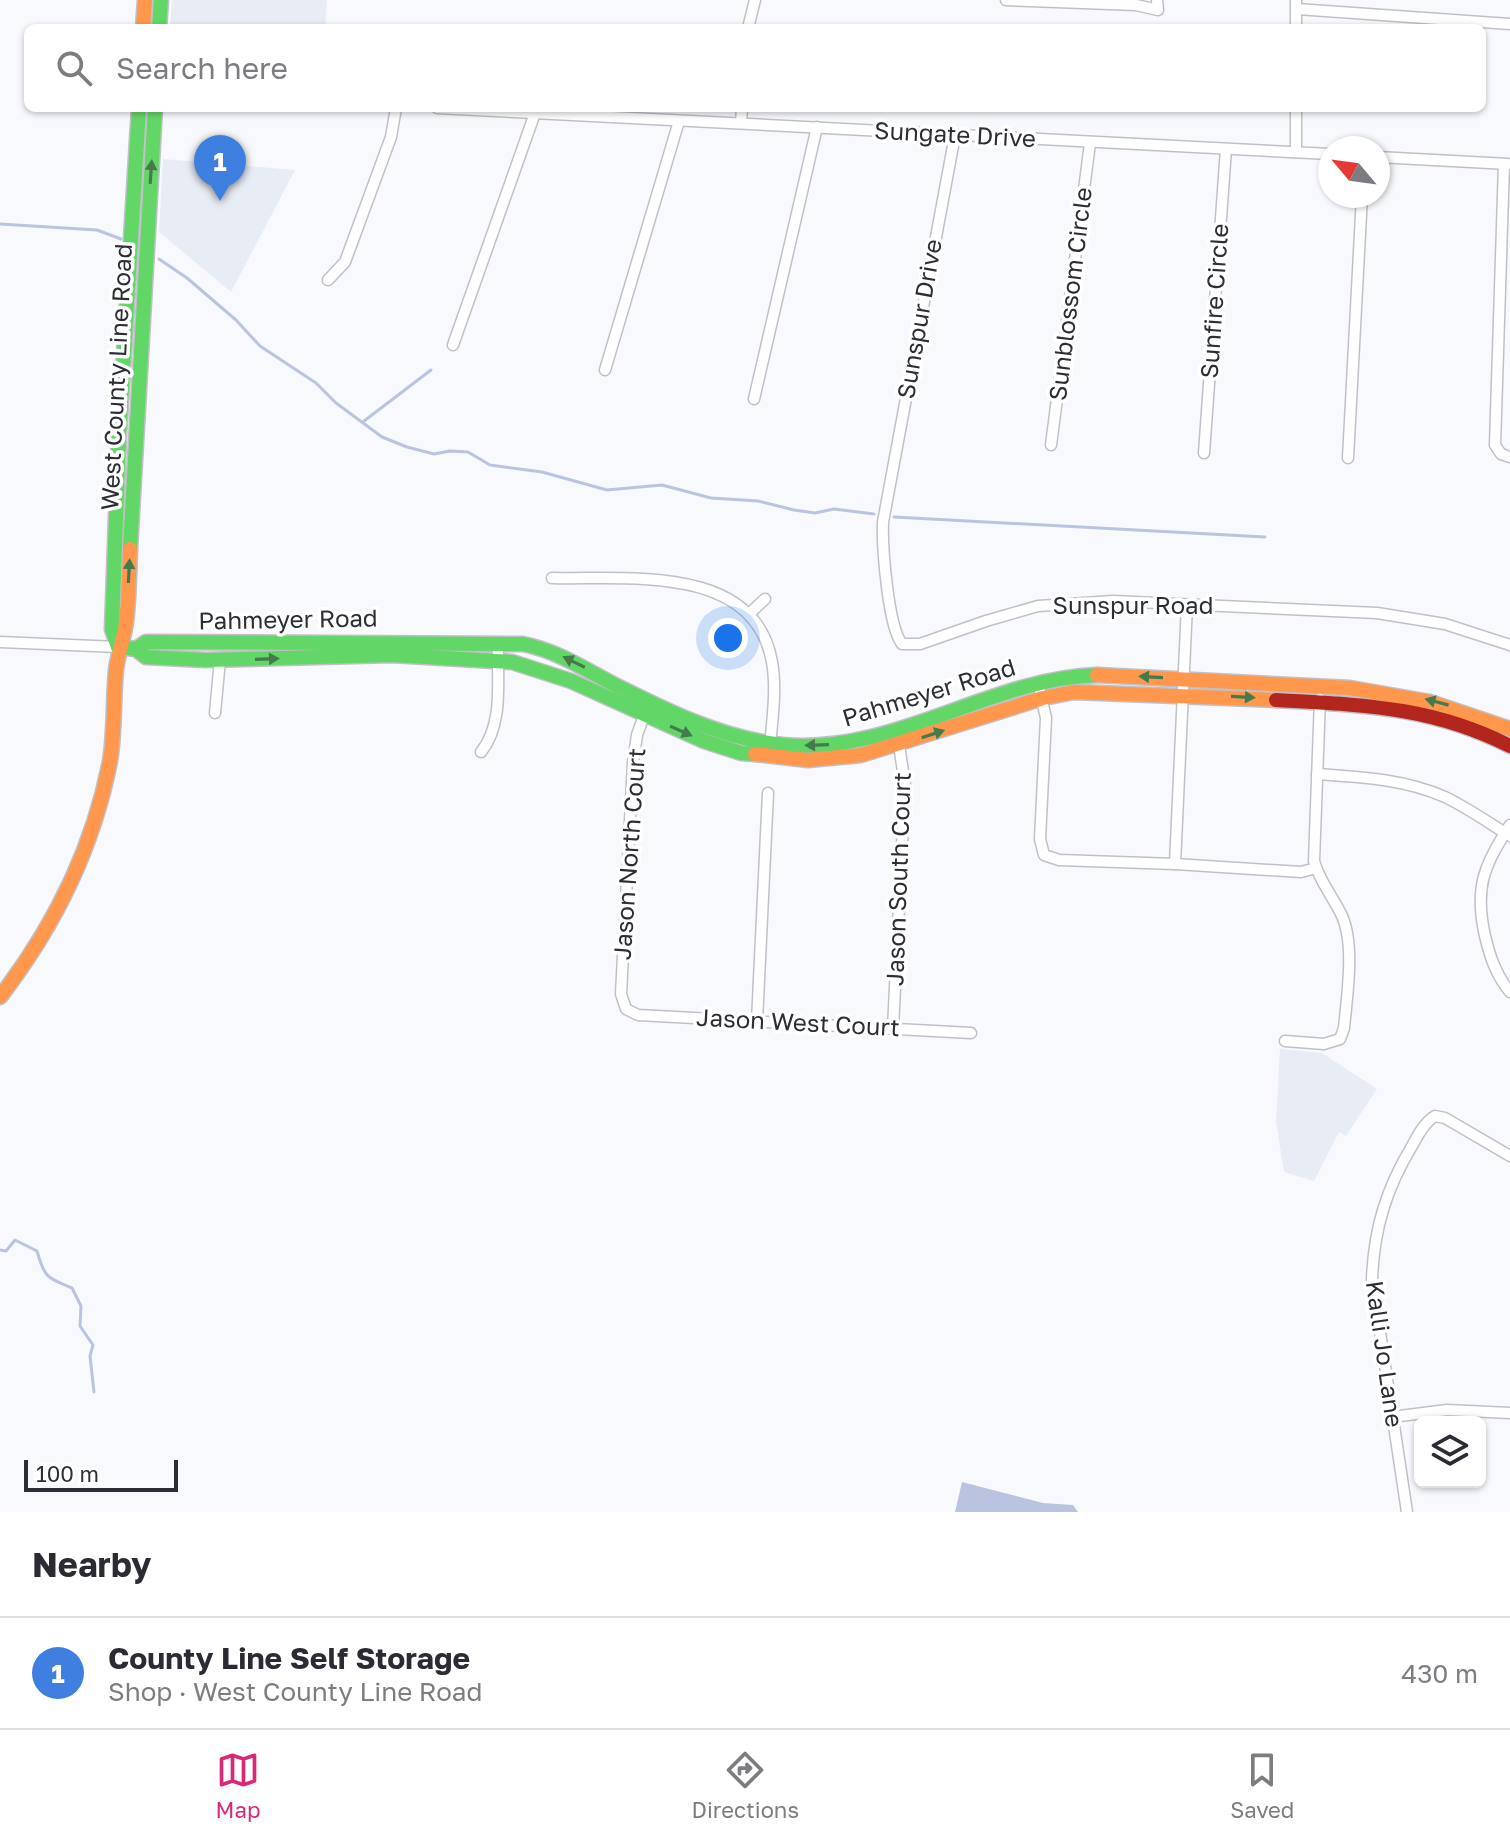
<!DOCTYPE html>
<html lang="en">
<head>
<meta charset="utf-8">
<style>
	:root { --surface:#fff; --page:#f2f2f3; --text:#2b2b33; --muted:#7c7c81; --line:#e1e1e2; --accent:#db2777 }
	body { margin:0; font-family:"Golos Text",sans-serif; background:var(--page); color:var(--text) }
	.controls { position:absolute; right:24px; bottom:24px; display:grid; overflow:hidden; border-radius:12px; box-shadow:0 2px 6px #0004 }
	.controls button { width:72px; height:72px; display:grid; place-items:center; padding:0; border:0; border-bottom:2px solid var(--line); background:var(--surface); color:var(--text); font:40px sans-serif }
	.compass { position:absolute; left:1318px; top:136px; width:72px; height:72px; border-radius:50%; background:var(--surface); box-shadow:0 2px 6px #0004; rotate:299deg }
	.scale { position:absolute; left:24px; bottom:20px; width:154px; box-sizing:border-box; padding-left:8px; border:4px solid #2c2e35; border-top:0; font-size:22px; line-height:28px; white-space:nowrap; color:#2c2e35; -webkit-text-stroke:6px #fff; paint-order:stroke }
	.you { position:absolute; left:728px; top:638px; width:28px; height:28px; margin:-20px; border:6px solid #fff; border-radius:50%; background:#1a73e8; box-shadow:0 0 0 12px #1a73e833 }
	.badge { display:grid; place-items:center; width:52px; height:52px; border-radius:50%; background:var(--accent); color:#fff; font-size:26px; font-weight:700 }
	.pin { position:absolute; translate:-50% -66px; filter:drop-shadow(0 2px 4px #0008) }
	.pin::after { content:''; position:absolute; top:42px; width:28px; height:24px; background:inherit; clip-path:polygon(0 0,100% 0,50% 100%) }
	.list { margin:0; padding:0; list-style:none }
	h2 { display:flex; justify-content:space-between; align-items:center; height:104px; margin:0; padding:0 32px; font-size:34px }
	h2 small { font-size:26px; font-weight:400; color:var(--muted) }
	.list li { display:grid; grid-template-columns:52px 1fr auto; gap:24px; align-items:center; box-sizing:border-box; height:112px; padding:0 32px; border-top:2px solid var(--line) }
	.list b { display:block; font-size:30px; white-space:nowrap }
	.list p { margin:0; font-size:26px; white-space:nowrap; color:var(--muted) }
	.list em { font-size:26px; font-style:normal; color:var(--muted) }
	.icon { flex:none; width:44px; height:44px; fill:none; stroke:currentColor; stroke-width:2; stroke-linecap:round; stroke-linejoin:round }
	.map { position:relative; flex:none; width:1510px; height:1512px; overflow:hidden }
	.search { position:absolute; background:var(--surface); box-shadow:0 2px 6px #0004; left:24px; right:24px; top:24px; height:88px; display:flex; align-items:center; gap:20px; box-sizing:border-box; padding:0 28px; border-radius:12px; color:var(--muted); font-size:30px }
	.sheet { height:216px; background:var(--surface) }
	nav { display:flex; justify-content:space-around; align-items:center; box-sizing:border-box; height:112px; border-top:2px solid var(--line); background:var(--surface); font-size:22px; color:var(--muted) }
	nav a { display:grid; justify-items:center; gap:4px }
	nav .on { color:var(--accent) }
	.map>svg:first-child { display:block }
	.built { fill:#e8ecf5 }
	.water { fill:#bac4e0 }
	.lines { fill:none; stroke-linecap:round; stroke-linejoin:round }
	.stream { stroke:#bac4e0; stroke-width:3 }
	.street-casing { stroke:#c0c1c6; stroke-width:13 }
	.fast-casing { stroke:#c0c1c6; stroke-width:17 }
	.slow-casing { stroke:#c0c1c6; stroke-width:17 }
	.jam-casing { stroke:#c0c1c6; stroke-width:17 }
	.street { stroke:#fefeff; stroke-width:10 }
	.fast { stroke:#63d668; stroke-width:14 }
	.slow { stroke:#ff974d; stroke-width:14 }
	.jam { stroke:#b3261e; stroke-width:14 }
	.oneway { fill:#457a4c }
	.labels { text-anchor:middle; stroke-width:7; stroke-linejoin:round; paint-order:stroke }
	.street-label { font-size:24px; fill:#2c2e35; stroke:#fff }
</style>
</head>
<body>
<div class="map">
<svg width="1510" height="1512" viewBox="0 0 1510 1512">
	<rect width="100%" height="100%" fill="#f8f9fd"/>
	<g class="built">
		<path d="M172,0H327L325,28H170Z"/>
		<path d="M163,159L295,170L231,292L159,232Z"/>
		<path d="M1280,1049L1322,1053L1377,1089L1346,1136L1339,1132L1314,1181L1284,1172L1276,1121Z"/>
	</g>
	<path class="water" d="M962,1482L1043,1503L1073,1505L1078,1512H955Z"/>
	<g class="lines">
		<g class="stream">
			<path d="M0,224L97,230L121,239"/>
			<path d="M159,259L187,278L236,320L260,346L316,383L336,403L382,437L407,447L434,454L450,451L468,452L490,465L542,472L607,490L662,485L711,498L758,501L794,510L815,513L834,509L874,514"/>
			<path d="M364,421L431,370"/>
			<path d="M894,517L1265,537"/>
			<path d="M0,1250L6,1251L15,1240L37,1251C44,1277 47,1278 72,1288L81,1306L80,1326L93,1345L90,1356L94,1392"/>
		</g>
		<defs>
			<g id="street">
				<path d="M1006,0L1136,5L1158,10L1157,0"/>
				<path d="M1296,0V28"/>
				<path d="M1297,9L1510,24"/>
				<path d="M748,28L755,0"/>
				<path d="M437,108L1330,154"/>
				<path d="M741,122L742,108"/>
				<path d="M955,135L883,522C882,547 888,626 902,644H920L986,621L1038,606L1113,601L1377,613L1445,624L1510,645"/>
				<path d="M1296,151V108"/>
				<path d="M1378,157L1508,164"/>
				<path d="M1504,164L1495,445L1501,454L1510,457"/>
				<path d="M328,280L345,262L391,137L396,108"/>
				<path d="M453,345L535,113"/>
				<path d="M605,370L679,121"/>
				<path d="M754,399L817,127"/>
				<path d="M1051,445L1090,143"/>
				<path d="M1204,453L1226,149"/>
				<path d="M1348,458L1362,196"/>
				<path d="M552,578C626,580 755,563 772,662C777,690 772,719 770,748"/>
				<path d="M749,614L765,599"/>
				<path d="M0,642L118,647"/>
				<path d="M1038,683L1046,718L1040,839L1044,855L1059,860L1175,864L1301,872L1316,868"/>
				<path d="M646,710L637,735L633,763L621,994L626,1009L638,1015L971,1033"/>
				<path d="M215,713L220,660"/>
				<path d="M481,752C504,724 497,679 498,646"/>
				<path d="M1317,774C1361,777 1404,779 1445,797C1468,808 1489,823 1510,836"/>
				<path d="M1510,825C1484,866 1474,887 1485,936C1490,957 1496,975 1510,992"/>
				<path d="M1175,864L1187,605"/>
				<path d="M757,1021L768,793"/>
				<path d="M893,1028L905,784L898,739"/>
				<path d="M1285,1041L1324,1044L1340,1039L1344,1028C1347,996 1355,945 1342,916C1334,898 1319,881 1314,861L1320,699"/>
				<path d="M1392,1417L1447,1410L1510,1413"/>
				<path d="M1407,1512L1372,1279C1374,1229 1386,1189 1412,1146C1418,1135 1424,1123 1435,1116L1445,1118L1510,1156"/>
			</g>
			<g id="fast">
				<path d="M159,28L161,0"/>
				<path d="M130,549L155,108"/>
				<path d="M118,647L136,649L146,657L205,660L392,655L512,662L571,681L704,741L741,753L755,754"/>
				<path d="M118,647L112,629L119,434L139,108"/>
				<path d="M136,649L146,642L523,644C558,651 586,670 617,686C669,712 724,739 783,745C894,755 988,679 1097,675"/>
			</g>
			<g id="slow">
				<path d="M143,28L145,0"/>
				<path d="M1097,675L1350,688L1430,702L1510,729"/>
				<path d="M755,754L808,760L861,755L1043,698L1074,692L1276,700"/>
				<path d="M0,997C54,927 93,849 110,761C115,731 113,700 116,670C118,654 124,638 126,622C129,598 129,574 130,549"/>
			</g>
			<path id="jam" d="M1276,700C1362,705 1431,706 1510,746"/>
		</defs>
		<use href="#street" class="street-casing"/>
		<use href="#fast" class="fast-casing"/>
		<use href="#slow" class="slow-casing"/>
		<use href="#jam" class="jam-casing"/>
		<use href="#street" class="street"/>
		<use href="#fast" class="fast"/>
		<use href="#slow" class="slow"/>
		<use href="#jam" class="jam"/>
	</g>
	<defs><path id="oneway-solid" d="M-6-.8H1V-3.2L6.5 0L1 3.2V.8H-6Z" transform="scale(2)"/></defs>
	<g class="oneway">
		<use href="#oneway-solid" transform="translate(151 172) rotate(-86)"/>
		<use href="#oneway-solid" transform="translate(129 571) rotate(-87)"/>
		<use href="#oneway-solid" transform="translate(267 659) rotate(-2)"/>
		<use href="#oneway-solid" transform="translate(574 662) rotate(-154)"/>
		<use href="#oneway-solid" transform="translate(1151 677) rotate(-177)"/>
		<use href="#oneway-solid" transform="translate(1243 697) rotate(3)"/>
		<use href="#oneway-solid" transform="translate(1437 702) rotate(-165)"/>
		<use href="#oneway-solid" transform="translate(681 731) rotate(24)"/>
		<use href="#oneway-solid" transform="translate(933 734) rotate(-18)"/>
		<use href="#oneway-solid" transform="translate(817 745) rotate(178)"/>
	</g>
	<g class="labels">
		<g class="street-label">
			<text transform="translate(955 135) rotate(3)" y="8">Sungate Drive</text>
			<text transform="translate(1071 294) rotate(-83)" y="8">Sunblossom Circle</text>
			<text transform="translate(1215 301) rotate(-86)" y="8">Sunfire Circle</text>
			<text transform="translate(920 319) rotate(-80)" y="8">Sunspur Drive</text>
			<text transform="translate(117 377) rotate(-87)" y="8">West County Line Road</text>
			<text x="1133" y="614">Sunspur Road</text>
			<text transform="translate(288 620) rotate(-1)" y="8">Pahmeyer Road</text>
			<text transform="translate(929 693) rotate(-17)" y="8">Pahmeyer Road</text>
			<text transform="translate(630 854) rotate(-86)" y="8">Jason North Court</text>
			<text transform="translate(899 879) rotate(-88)" y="8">Jason South Court</text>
			<text transform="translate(798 1023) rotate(3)" y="8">Jason West Court</text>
			<text transform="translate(1384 1354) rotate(82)" y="8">Kalli Jo Lane</text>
		</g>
	</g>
</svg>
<div class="controls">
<button><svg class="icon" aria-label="layers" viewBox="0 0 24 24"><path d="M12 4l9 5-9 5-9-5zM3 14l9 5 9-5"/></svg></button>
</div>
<svg class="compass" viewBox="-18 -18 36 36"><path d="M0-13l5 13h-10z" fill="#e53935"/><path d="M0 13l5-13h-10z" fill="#7c7c81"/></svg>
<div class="scale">100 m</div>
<div class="you"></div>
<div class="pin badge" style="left:220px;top:201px;background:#3f7fe0">1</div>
<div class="search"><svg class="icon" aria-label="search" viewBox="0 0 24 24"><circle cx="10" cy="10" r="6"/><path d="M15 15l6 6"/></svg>Search here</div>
</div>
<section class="sheet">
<h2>Nearby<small></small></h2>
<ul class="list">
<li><span class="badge" style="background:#3f7fe0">1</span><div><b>County Line Self Storage</b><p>Shop · West County Line Road</p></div><em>430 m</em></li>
</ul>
</section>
<nav>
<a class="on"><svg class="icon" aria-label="map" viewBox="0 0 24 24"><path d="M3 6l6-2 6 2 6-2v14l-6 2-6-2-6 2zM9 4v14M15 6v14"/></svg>Map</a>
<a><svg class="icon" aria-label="directions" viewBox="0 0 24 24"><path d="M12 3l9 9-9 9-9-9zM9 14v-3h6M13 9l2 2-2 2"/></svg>Directions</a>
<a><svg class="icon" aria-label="saved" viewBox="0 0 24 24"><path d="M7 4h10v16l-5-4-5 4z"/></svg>Saved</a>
</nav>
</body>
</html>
